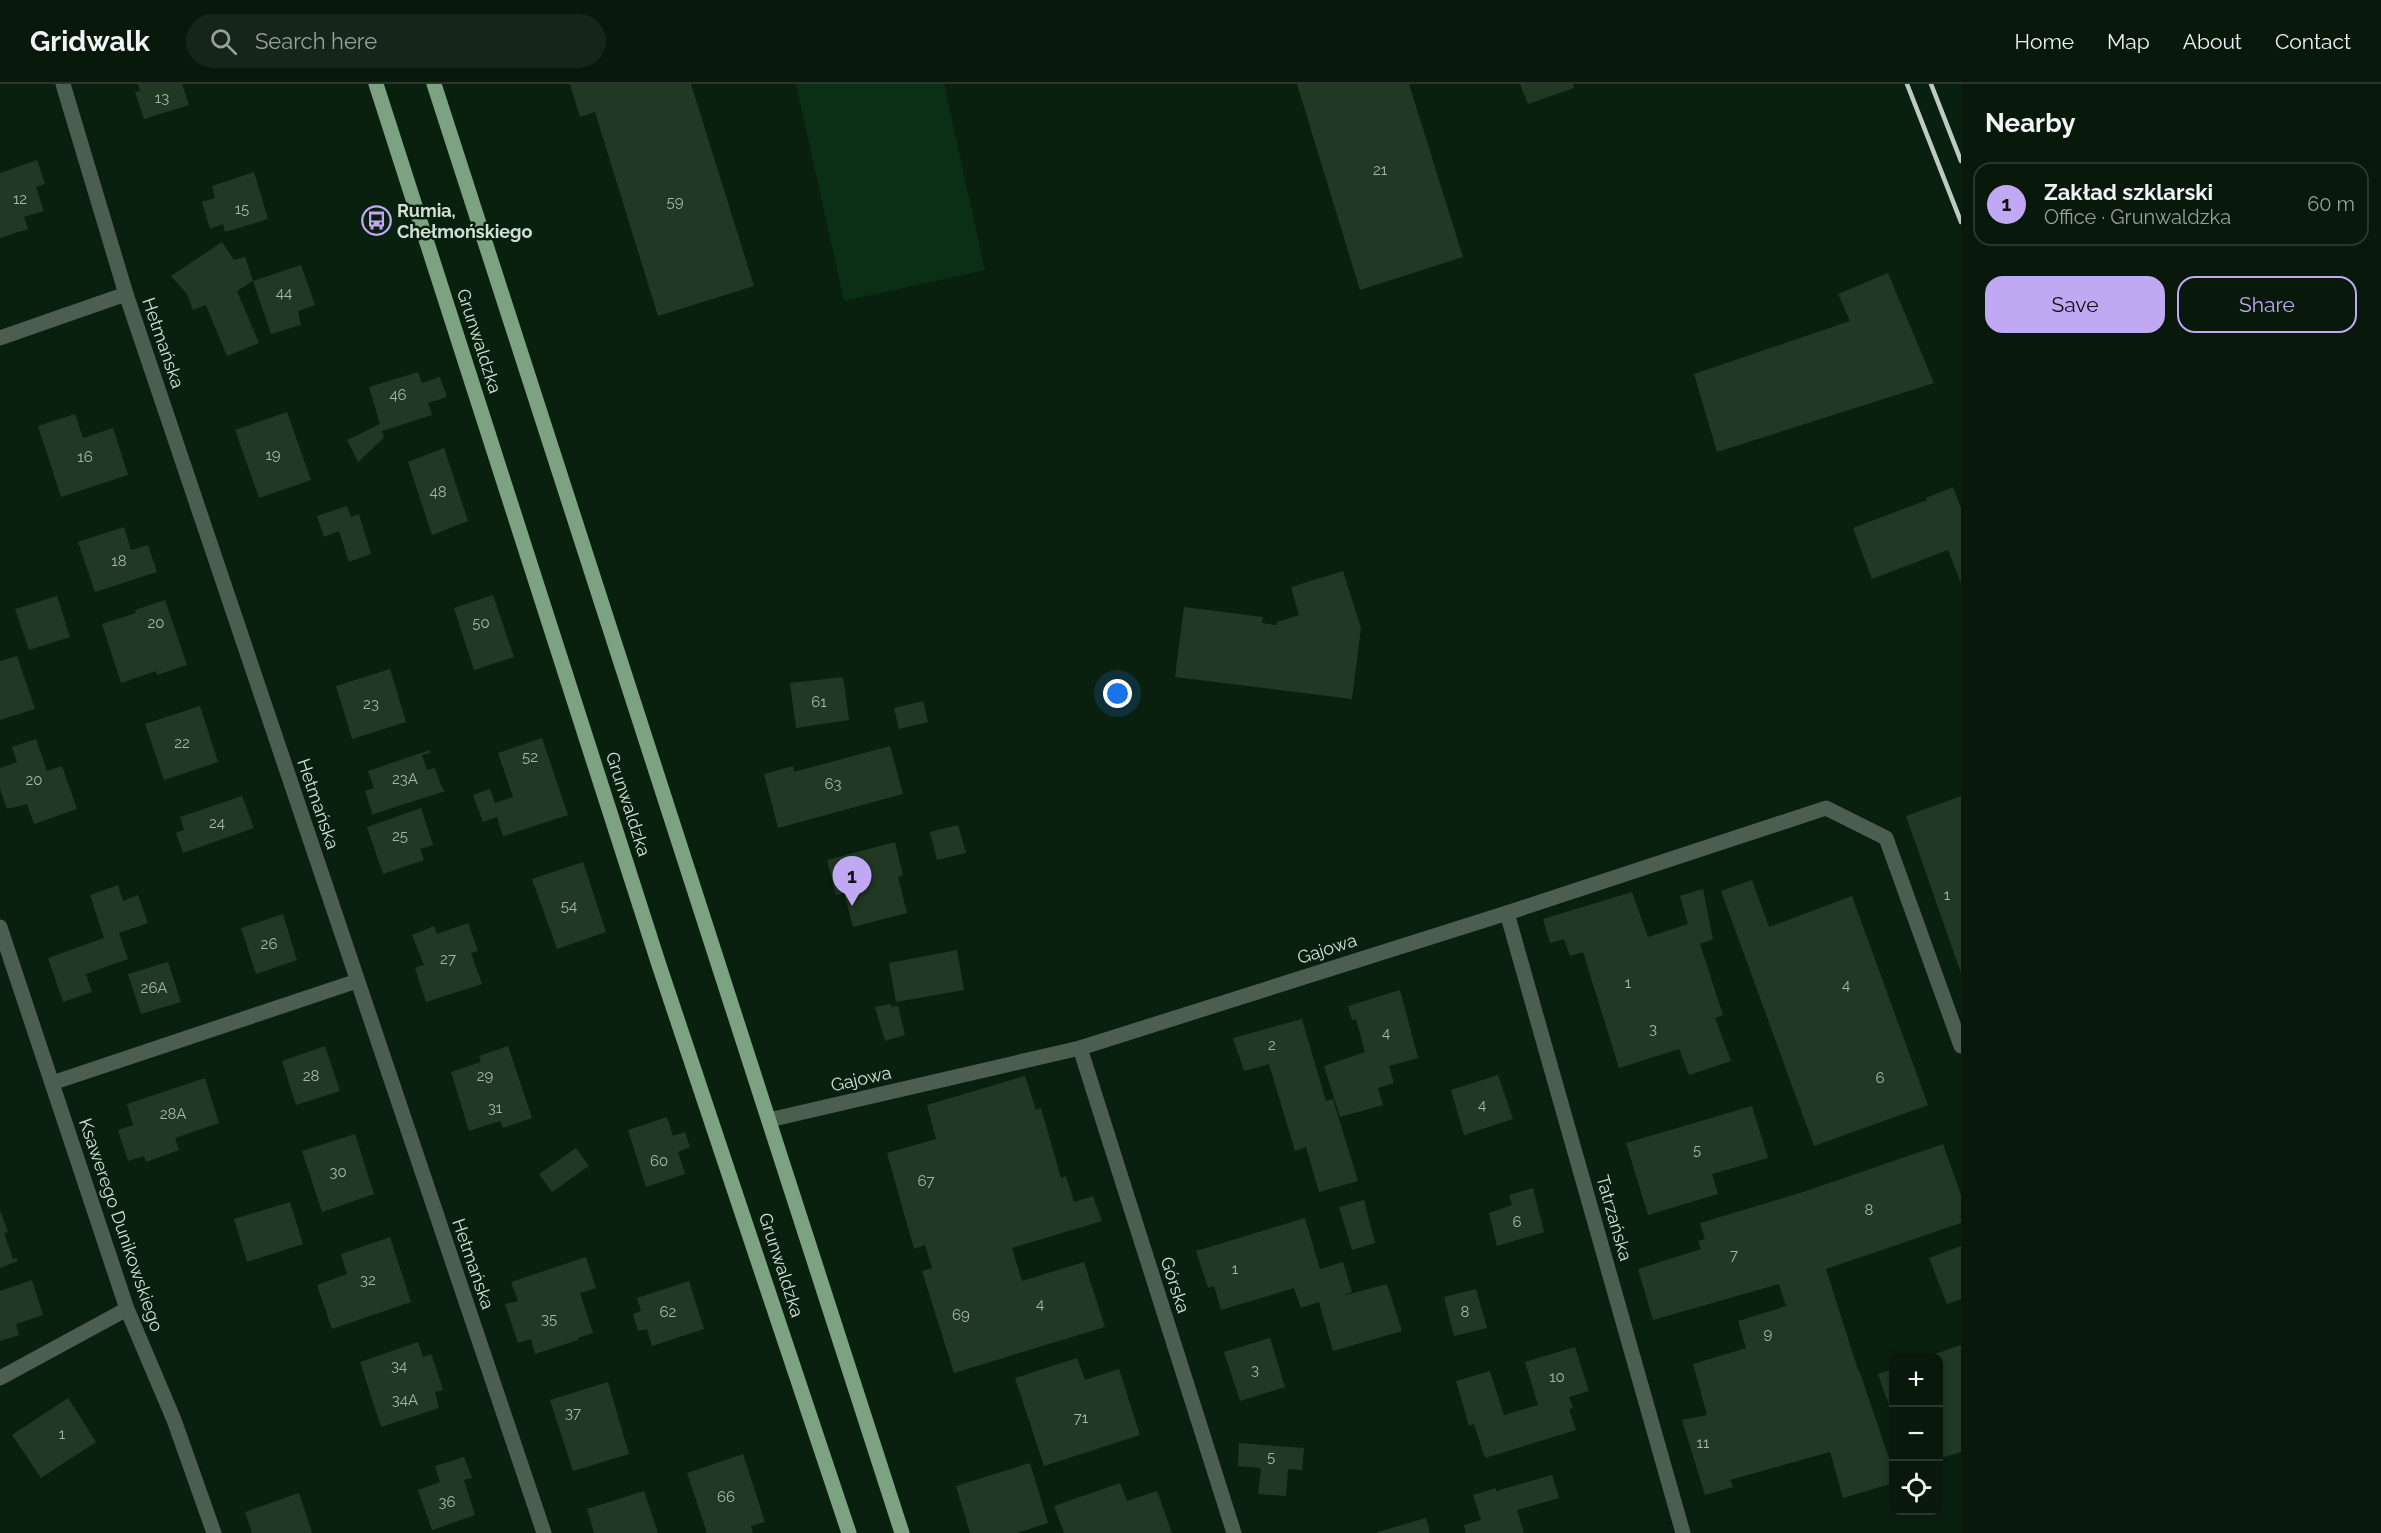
<!DOCTYPE html>
<html lang="en">
<head>
<meta charset="utf-8">
<style>
	:root { --surface:#08180b; --page:#162519; --text:#f1f3f6; --muted:#98a09d; --line:#29372c; --accent:#c1a8f3 }
	body { margin:0; font-family:Raleway,sans-serif; background:var(--page); color:var(--text) }
	.controls { position:absolute; right:18px; bottom:18px; display:grid; overflow:hidden; border-radius:12px; box-shadow:0 3px 9px #0003 }
	.controls button { width:54px; height:54px; display:grid; place-items:center; padding:0; border:0; border-bottom:2px solid var(--line); background:var(--surface); color:var(--text); font:30px sans-serif }
	.you { position:absolute; left:1118px; top:610px; width:21px; height:21px; margin:-15px; border:4px solid #fff; border-radius:50%; background:#1a73e8; box-shadow:0 0 0 9px #1a73e833 }
	.badge { display:grid; place-items:center; width:39px; height:39px; border-radius:50%; background:var(--accent); color:#111; font-size:20px; font-weight:700 }
	.pin { position:absolute; translate:-50% -50px; filter:drop-shadow(0 2px 3px #0008) }
	.pin::after { content:''; position:absolute; top:32px; width:21px; height:18px; background:inherit; clip-path:polygon(0 0,100% 0,50% 100%) }
	.list { margin:0; padding:0; list-style:none }
	h2 { display:flex; justify-content:space-between; align-items:center; height:78px; margin:0; padding:0 24px; font-size:26px }
	h2 small { font-size:20px; font-weight:400; color:var(--muted) }
	.list li { display:grid; grid-template-columns:39px 1fr auto; gap:18px; align-items:center; box-sizing:border-box; height:84px; margin:0 12px 12px; padding:0 12px; border:2px solid var(--line); border-radius:18px }
	.list b { display:block; font-size:22px; white-space:nowrap }
	.list p { margin:0; font-size:20px; white-space:nowrap; color:var(--muted) }
	.list em { font-size:20px; font-style:normal; color:var(--muted) }
	.actions { display:flex; gap:12px; padding:18px 24px }
	.actions a { flex:1; padding:14px 0; border:2px solid var(--accent); border-radius:18px; text-align:center; font-size:21px; color:var(--accent) }
	.actions .main { background:var(--accent); color:#111 }
	.icon { flex:none; width:33px; height:33px; fill:none; stroke:currentColor; stroke-width:2; stroke-linecap:round; stroke-linejoin:round }
	.map { position:relative; flex:none; width:1961px; height:1449px; overflow:hidden }
	header { display:flex; align-items:center; gap:36px; box-sizing:border-box; height:84px; padding:0 30px; background:var(--surface); border-bottom:2px solid var(--line) }
	header strong { font-size:28px }
	nav { display:flex; gap:33px; margin-inline-start:auto; font-size:21px }
	.search { width:420px; height:54px; background:var(--page); display:flex; align-items:center; gap:15px; box-sizing:border-box; padding:0 21px; border-radius:33px; color:var(--muted); font-size:22px }
	main { display:flex }
	aside { flex:1; background:var(--surface) }
	.map>svg:first-child { display:block }
	.green { fill:#0b2f14 }
	.building { fill:#213825 }
	.lines { fill:none; stroke-linecap:round; stroke-linejoin:round }
	.lane { stroke:#4c5e4f; stroke-width:15 }
	.street { stroke:#4c5e4f; stroke-width:15 }
	.primary { stroke:#7da282; stroke-width:15 }
	.rail { stroke:#beccbf; stroke-width:4.5 }
	.labels { text-anchor:middle; stroke-width:5; stroke-linejoin:round; paint-order:stroke }
	.number-label { font-size:15px; fill:#a6b6a8 }
	.poi-label { font-size:18px; font-weight:bold; fill:#d2e0d3; stroke:#0a200f; text-anchor:start }
	.street-label { font-size:18px; fill:#d2e0d3; stroke:#0a200f }
</style>
</head>
<body>
<header>
<strong>Gridwalk</strong>
<div class="search"><svg class="icon" aria-label="search" viewBox="0 0 24 24"><circle cx="10" cy="10" r="6"/><path d="M15 15l6 6"/></svg>Search here</div>
<nav><a>Home</a><a>Map</a><a>About</a><a>Contact</a></nav>
</header>
<main>
<div class="map">
<svg width="1961" height="1449" viewBox="0 0 1961 1449">
	<rect width="100%" height="100%" fill="#0a200f"/>
	<path class="green" d="M796,0H944L985,186L844,217Z"/>
	<g class="building">
		<path d="M138,0H182L189,21L144,35L135,8L140,7Z"/>
		<path d="M570,0H691L754,202L658,232L595,28L580,33Z"/>
		<path d="M1297,0H1409L1463,173L1360,206Z"/>
		<path d="M1520,0H1573L1574,4L1528,20Z"/>
		<path d="M37,76L45,100L36,103L44,127L24,133L28,145L0,154V89Z"/>
		<path d="M254,88L268,135L225,148L223,140L210,145L202,118L215,114L212,102Z"/>
		<path d="M222,158L234,176L245,173L253,197L237,207L259,259L227,272L206,221L193,226L187,210L171,192Z"/>
		<path d="M301,181L315,221L298,227L301,241L271,250L253,197Z"/>
		<path d="M1888,189L1934,299L1717,368L1694,290L1850,237L1838,210Z"/>
		<path d="M418,288L422,299L440,293L447,313L428,319L432,331L382,347L384,354L358,378L347,356L380,340L369,303Z"/>
		<path d="M287,328L311,396L259,414L235,346Z"/>
		<path d="M75,330L83,354L113,344L128,391L61,413L38,342Z"/>
		<path d="M444,364L468,437L432,451L408,378Z"/>
		<path d="M1953,403L1961,424V499L1948,466L1872,495L1853,444L1927,416L1926,414Z"/>
		<path d="M347,422L351,433L359,430L371,470L349,478L339,447L324,453L317,432Z"/>
		<path d="M124,443L131,466L148,461L157,488L95,508L78,458Z"/>
		<path d="M1343,487L1361,544L1352,615L1175,593L1184,523L1263,533L1262,539L1276,541L1277,538L1299,531L1291,503Z"/>
		<path d="M493,511L514,573L474,586L454,524Z"/>
		<path d="M57,512L70,553L29,566L15,525Z"/>
		<path d="M165,516L187,581L157,591L156,587L121,599L102,540L136,529L135,526Z"/>
		<path d="M17,572L35,625L0,636V577Z"/>
		<path d="M390,585L406,638L352,655L336,602Z"/>
		<path d="M843,593L849,636L796,644L790,599Z"/>
		<path d="M923,617L928,638L899,645L894,624Z"/>
		<path d="M200,622L218,678L164,696L145,640Z"/>
		<path d="M542,654L568,731L503,752L497,733L483,738L473,711L490,705L495,719L513,713L498,669Z"/>
		<path d="M36,655L47,687L62,682L77,725L34,740L27,720L7,725L0,705V684L17,678L12,663Z"/>
		<path d="M890,662L903,710L778,744L764,690L793,682L794,688Z"/>
		<path d="M430,666V669L422,671L427,686L435,684L442,704L445,707L371,731L372,728L365,707L374,704L368,687Z"/>
		<path d="M242,712L254,744L183,769L176,749L184,746L180,733Z"/>
		<path d="M1961,712V889L1906,732Z"/>
		<path d="M421,724L433,761L420,765L424,776L383,790L367,743Z"/>
		<path d="M958,741L966,769L937,776L930,748Z"/>
		<path d="M895,758L903,791L898,793L907,829L853,843L844,809L836,811L827,776Z"/>
		<path d="M583,778L606,848L557,865L532,795Z"/>
		<path d="M1752,796L1769,843L1852,812L1928,1021L1814,1062L1721,807Z"/>
		<path d="M118,801L123,817L138,811L148,839L119,849L128,875L86,890L92,908L63,918L48,874L104,854L90,811Z"/>
		<path d="M1703,805L1713,855L1700,860L1723,931L1715,934L1731,977L1689,991L1679,965L1619,984L1583,868L1570,872L1564,855L1550,859L1543,835L1632,808L1648,853L1688,840L1680,812Z"/>
		<path d="M283,830L297,876L256,890L241,844Z"/>
		<path d="M468,839L478,867L471,869L482,900L426,918L415,884L424,881L412,851L434,842L437,850Z"/>
		<path d="M957,866L964,906L896,918L889,879Z"/>
		<path d="M168,878L181,918L141,930L128,890Z"/>
		<path d="M1400,906L1418,974L1389,982L1394,999L1378,1004L1383,1021L1340,1033L1324,982L1365,968L1356,935L1352,936L1348,922Z"/>
		<path d="M891,920V923L898,922L905,951L885,957L875,923Z"/>
		<path d="M1302,935L1326,1017L1333,1015L1358,1097L1319,1108L1306,1063L1295,1067L1269,980L1244,987L1233,954Z"/>
		<path d="M325,962L340,1007L296,1021L282,977Z"/>
		<path d="M508,962L532,1034L503,1044L500,1037L469,1047L451,988L481,978L479,972Z"/>
		<path d="M1498,991L1513,1035L1464,1051L1451,1006Z"/>
		<path d="M1025,992L1036,1026L1041,1024L1061,1094L1066,1092L1074,1118L1093,1112L1102,1137L1012,1164L1022,1197L1084,1178L1105,1243L954,1289L922,1187L932,1184L925,1161L914,1165L887,1069L936,1055L927,1021Z"/>
		<path d="M205,994L219,1039L175,1054L179,1066L146,1078L144,1072L128,1077L118,1046L133,1041L127,1020Z"/>
		<path d="M1752,1022L1768,1074L1712,1090L1718,1110L1648,1131L1626,1059Z"/>
		<path d="M667,1033L673,1052L685,1048L690,1063L678,1068L685,1090L646,1103L628,1046Z"/>
		<path d="M355,1050L374,1110L322,1128L302,1067Z"/>
		<path d="M1943,1060L1961,1111V1139L1826,1185L1858,1286H1859L1893,1386V1399L1843,1414L1830,1368L1730,1396L1733,1403L1705,1411L1682,1336L1707,1331L1693,1280L1746,1264L1738,1237L1786,1222L1779,1200L1653,1236L1638,1185L1701,1165L1698,1157L1705,1155L1700,1139L1800,1109Z"/>
		<path d="M576,1064L589,1082L552,1108L539,1090Z"/>
		<path d="M1533,1104L1544,1148L1497,1162L1489,1129L1512,1121L1509,1111Z"/>
		<path d="M1364,1116L1375,1159L1352,1166L1339,1123Z"/>
		<path d="M290,1118L303,1160L247,1178L234,1135Z"/>
		<path d="M0,1126L8,1148L4,1149L13,1175L17,1174L18,1177L0,1184Z"/>
		<path d="M1305,1134L1320,1185L1343,1178L1352,1208L1342,1212L1387,1200L1402,1247L1333,1267L1319,1218L1301,1224L1294,1204L1221,1226L1214,1202L1208,1204L1196,1167Z"/>
		<path d="M390,1153L411,1218L332,1245L317,1201L347,1190L341,1170Z"/>
		<path d="M1961,1162V1215L1947,1220L1929,1174Z"/>
		<path d="M586,1173L596,1204L580,1209L593,1249L578,1254V1256L535,1270L531,1255L518,1259L505,1220L518,1217L511,1198Z"/>
		<path d="M32,1196L43,1231L16,1240L19,1251L0,1257V1207Z"/>
		<path d="M689,1197L704,1245L652,1262L647,1245L638,1247L633,1230L641,1227L637,1214Z"/>
		<path d="M1476,1205L1487,1244L1454,1252L1444,1213Z"/>
		<path d="M1270,1254L1285,1303L1240,1317L1224,1268Z"/>
		<path d="M418,1258L423,1273L431,1270L437,1287L443,1306L435,1308L439,1324L381,1343L360,1278Z"/>
		<path d="M1961,1261V1368L1938,1375V1274L1926,1273Z"/>
		<path d="M1575,1263L1589,1307L1569,1313L1573,1324L1569,1325L1576,1346L1485,1374L1474,1340L1469,1342L1456,1297L1490,1287L1504,1331L1538,1321L1525,1278Z"/>
		<path d="M1077,1274L1085,1296L1119,1285L1140,1351L1044,1382L1015,1294Z"/>
		<path d="M1893,1285V1333L1878,1290Z"/>
		<path d="M608,1298L629,1370L573,1387L550,1316Z"/>
		<path d="M68,1314L96,1358L41,1394L12,1351Z"/>
		<path d="M1239,1359L1304,1364L1302,1386L1288,1385L1286,1412L1258,1410L1261,1384L1238,1382Z"/>
		<path d="M743,1370L765,1438L751,1442L753,1449H707L687,1389Z"/>
		<path d="M464,1373L472,1394L464,1396L475,1431L432,1446L418,1406L440,1398L435,1382Z"/>
		<path d="M1030,1379L1048,1439L1016,1449H970L956,1402Z"/>
		<path d="M1552,1391L1559,1414L1517,1426L1524,1449H1466L1464,1441L1481,1436L1473,1411L1496,1404V1407Z"/>
		<path d="M1120,1399L1127,1417L1157,1407L1172,1449H1064L1054,1422Z"/>
		<path d="M644,1407L658,1449H594L587,1425Z"/>
		<path d="M299,1409L312,1449H252L245,1428Z"/>
		<path d="M1426,1434L1430,1449H1378V1448Z"/>
	</g>
	<g class="lines">
		<path class="lane" d="M52,999L357,897"/>
		<g class="street">
			<path d="M63,0L126,210L544,1449"/>
			<path d="M0,254L126,210"/>
			<path d="M1507,829L1683,1449"/>
			<path d="M0,843L127,1225L174,1336L214,1449"/>
			<path d="M1080,964L1234,1449"/>
			<path d="M769,1036L1080,964L1507,829L1826,724L1886,754L1961,962"/>
			<path d="M0,1294L127,1225"/>
		</g>
		<g class="primary">
			<path d="M376,0L659,881L849,1449"/>
			<path d="M434,0L902,1449"/>
		</g>
		<g class="rail">
			<path d="M1907,0L1961,138"/>
			<path d="M1931,0L1961,77"/>
		</g>
	</g>
	<defs>
		<symbol id="bus-ring" viewBox="-11 -11 22 22"><circle r="9.5" fill="#0a200f" stroke="#c1a8f3" stroke-width="1.5"/><path d="M-5-6H5V4H4V6H2V4H-2V6H-4V4H-5ZM-3.5-4V0h7V-4ZM-3.5 1.2v1.5H-2V1.2ZM2 1.2v1.5H3.5V1.2Z" fill="#c1a8f3"/></symbol>
	</defs>
	<g fill-rule="evenodd">
		<use href="#bus-ring" x="360" y="120" width="33" height="33"/>
	</g>
	<g class="labels">
		<g class="number-label">
			<text x="162" y="19">13</text>
			<text x="1380" y="91">21</text>
			<text x="20" y="120">12</text>
			<text x="675" y="123">59</text>
			<text x="242" y="130">15</text>
			<text x="284" y="214">44</text>
			<text x="398" y="316">46</text>
			<text x="273" y="376">19</text>
			<text x="85" y="378">16</text>
			<text x="438" y="413">48</text>
			<text x="119" y="482">18</text>
			<text x="156" y="544">20</text>
			<text x="481" y="544">50</text>
			<text x="819" y="623">61</text>
			<text x="371" y="625">23</text>
			<text x="182" y="664">22</text>
			<text x="530" y="678">52</text>
			<text x="405" y="700">23A</text>
			<text x="34" y="701">20</text>
			<text x="833" y="705">63</text>
			<text x="217" y="744">24</text>
			<text x="400" y="757">25</text>
			<text x="1947" y="816">1</text>
			<text x="569" y="827">54</text>
			<text x="269" y="865">26</text>
			<text x="448" y="880">27</text>
			<text x="1628" y="904">1</text>
			<text x="1846" y="906">4</text>
			<text x="154" y="909">26A</text>
			<text x="1653" y="950">3</text>
			<text x="1386" y="954">4</text>
			<text x="1272" y="966">2</text>
			<text x="311" y="997">28</text>
			<text x="485" y="997">29</text>
			<text x="1880" y="999">6</text>
			<text x="1482" y="1026">4</text>
			<text x="495" y="1029">31</text>
			<text x="173" y="1035">28A</text>
			<text x="1697" y="1071">5</text>
			<text x="659" y="1082">60</text>
			<text x="338" y="1093">30</text>
			<text x="926" y="1102">67</text>
			<text x="1869" y="1131">8</text>
			<text x="1517" y="1143">6</text>
			<text x="1734" y="1176">7</text>
			<text x="1235" y="1190">1</text>
			<text x="368" y="1201">32</text>
			<text x="1040" y="1225">4</text>
			<text x="668" y="1233">62</text>
			<text x="1465" y="1233">8</text>
			<text x="961" y="1236">69</text>
			<text x="549" y="1240">35</text>
			<text x="1768" y="1255">9</text>
			<text x="399" y="1287">34</text>
			<text x="1255" y="1291">3</text>
			<text x="1557" y="1298">10</text>
			<text x="405" y="1321">34A</text>
			<text x="573" y="1334">37</text>
			<text x="1081" y="1339">71</text>
			<text x="62" y="1355">1</text>
			<text x="1703" y="1364">11</text>
			<text x="1271" y="1378">5</text>
			<text x="726" y="1418">66</text>
			<text x="447" y="1423">36</text>
		</g>
		<g class="poi-label">
			<text x="397" y="133">Rumia,<tspan x="397" dy="21">Chełmońskiego</tspan></text>
		</g>
		<g class="street-label">
			<text transform="translate(479 257) rotate(72)" y="6">Grunwaldzka</text>
			<text transform="translate(163 259) rotate(71)" y="6">Hetmańska</text>
			<text transform="translate(318 720) rotate(71)" y="6">Hetmańska</text>
			<text transform="translate(628 720) rotate(72)" y="6">Grunwaldzka</text>
			<text transform="translate(1327 865) rotate(-18)" y="6">Gajowa</text>
			<text transform="translate(861 995) rotate(-13)" y="6">Gajowa</text>
			<text transform="translate(1614 1134) rotate(74)" y="6">Tatrzańska</text>
			<text transform="translate(121 1141) rotate(71)" y="6">Ksawerego Dunikowskiego</text>
			<text transform="translate(473 1180) rotate(71)" y="6">Hetmańska</text>
			<text transform="translate(781 1181) rotate(72)" y="6">Grunwaldzka</text>
			<text transform="translate(1175 1201) rotate(72)" y="6">Górska</text>
		</g>
	</g>
</svg>
<div class="controls">
<button>+</button>
<button>−</button>
<button><svg class="icon" aria-label="locate" viewBox="0 0 24 24"><circle cx="12" cy="12" r="6"/><path d="M12 2v4M12 18v4M2 12h4M18 12h4"/></svg></button>
</div>
<div class="you"></div>
<div class="pin badge" style="left:852px;top:822px">1</div>
</div>
<aside>
<h2>Nearby<small></small></h2>
<ul class="list">
<li><span class="badge">1</span><div><b>Zakład szklarski</b><p>Office · Grunwaldzka</p></div><em>60 m</em></li>
</ul>
<div class="actions"><a class="main">Save</a><a>Share</a></div>
</aside>
</main>
</body>
</html>
